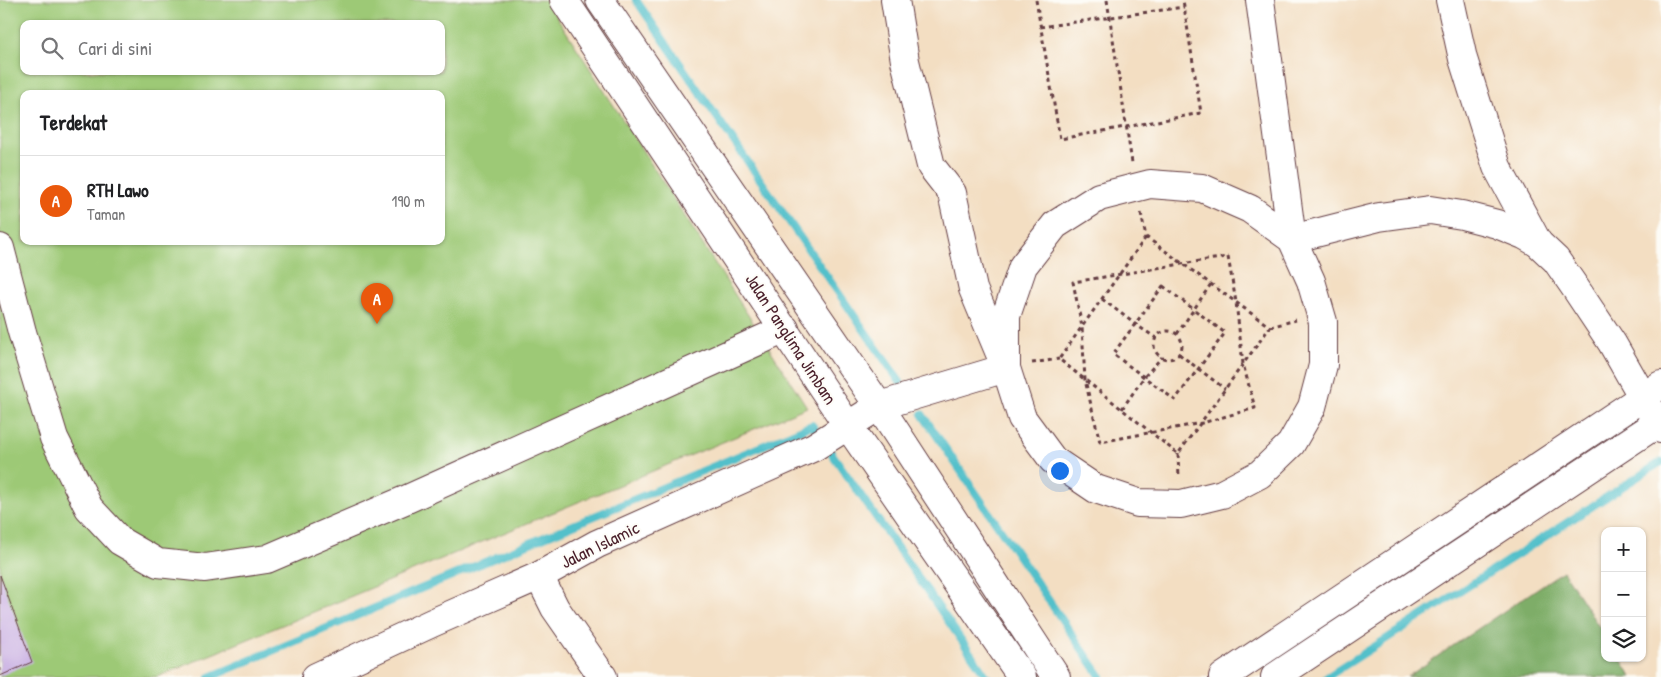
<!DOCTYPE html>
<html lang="id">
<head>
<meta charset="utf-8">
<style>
	:root { --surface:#fff; --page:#f6f6f6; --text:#202124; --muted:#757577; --line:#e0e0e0; --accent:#ea580c }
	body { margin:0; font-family:"Patrick Hand",sans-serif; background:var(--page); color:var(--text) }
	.controls { position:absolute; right:15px; bottom:15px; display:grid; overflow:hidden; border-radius:10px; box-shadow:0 1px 4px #0004 }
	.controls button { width:45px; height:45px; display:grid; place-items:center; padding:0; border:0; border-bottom:1px solid var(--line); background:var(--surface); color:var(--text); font:25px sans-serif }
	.you { position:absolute; left:1059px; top:470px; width:18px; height:18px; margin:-12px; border:4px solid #fff; border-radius:50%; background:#1a73e8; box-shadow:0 0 0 8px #1a73e833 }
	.badge { display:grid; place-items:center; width:32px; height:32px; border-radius:50%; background:var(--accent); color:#fff; font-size:16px; font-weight:700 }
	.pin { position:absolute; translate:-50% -41px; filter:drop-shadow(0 1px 2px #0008) }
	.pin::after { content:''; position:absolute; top:26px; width:18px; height:15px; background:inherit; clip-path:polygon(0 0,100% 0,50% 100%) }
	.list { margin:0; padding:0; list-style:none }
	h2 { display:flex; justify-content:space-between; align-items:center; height:65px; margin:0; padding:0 20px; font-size:21px }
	h2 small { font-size:16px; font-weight:400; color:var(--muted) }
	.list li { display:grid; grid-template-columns:32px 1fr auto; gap:15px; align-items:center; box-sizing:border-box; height:90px; padding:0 20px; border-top:1px solid var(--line) }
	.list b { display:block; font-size:19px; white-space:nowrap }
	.list p { margin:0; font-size:16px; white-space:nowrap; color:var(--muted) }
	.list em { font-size:16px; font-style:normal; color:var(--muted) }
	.icon { flex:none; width:28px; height:28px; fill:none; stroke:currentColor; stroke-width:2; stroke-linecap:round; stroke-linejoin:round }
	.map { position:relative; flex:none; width:1661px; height:677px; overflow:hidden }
	.search { position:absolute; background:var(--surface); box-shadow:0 1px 4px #0004; left:20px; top:20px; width:425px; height:55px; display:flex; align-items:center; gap:12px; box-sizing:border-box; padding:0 18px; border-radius:10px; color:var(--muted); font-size:19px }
	.panel { position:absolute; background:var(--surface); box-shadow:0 1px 4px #0004; left:20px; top:90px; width:425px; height:155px; border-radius:10px }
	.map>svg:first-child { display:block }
	.green { fill:#9dc976; stroke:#747450; fill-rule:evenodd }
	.forest { fill:#7ead67; stroke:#646649 }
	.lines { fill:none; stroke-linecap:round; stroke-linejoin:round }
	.stream { stroke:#52c0ca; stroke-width:8 }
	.building { fill:#cfb8e5 }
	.minor-casing { stroke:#633c42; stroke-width:30 }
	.path { stroke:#633c42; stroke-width:3; stroke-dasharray:4 4; stroke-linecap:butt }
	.minor { stroke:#fff; stroke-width:28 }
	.labels { text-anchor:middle; stroke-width:4; stroke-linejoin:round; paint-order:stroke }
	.street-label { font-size:18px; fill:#4a1f2b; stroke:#fdfcf7 }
</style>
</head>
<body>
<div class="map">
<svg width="1661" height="677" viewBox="0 0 1661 677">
	<rect width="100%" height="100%" fill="#fdfcf7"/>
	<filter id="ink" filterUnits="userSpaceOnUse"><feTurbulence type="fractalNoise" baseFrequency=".02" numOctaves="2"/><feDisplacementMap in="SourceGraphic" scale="10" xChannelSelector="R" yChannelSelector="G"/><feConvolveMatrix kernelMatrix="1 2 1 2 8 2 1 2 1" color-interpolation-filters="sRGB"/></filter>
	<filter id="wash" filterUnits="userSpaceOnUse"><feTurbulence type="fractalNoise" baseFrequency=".0096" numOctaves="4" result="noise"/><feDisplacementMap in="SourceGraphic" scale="20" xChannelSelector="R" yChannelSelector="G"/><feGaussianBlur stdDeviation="1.12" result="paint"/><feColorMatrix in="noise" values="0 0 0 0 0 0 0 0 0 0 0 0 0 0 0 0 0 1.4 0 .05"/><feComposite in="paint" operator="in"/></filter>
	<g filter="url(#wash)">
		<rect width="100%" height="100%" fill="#f3dec2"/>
		<path class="green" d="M0,0H546L807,407L157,677H0ZM24,24H441V71H24ZM24,94H441V241H24Z"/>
		<path class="forest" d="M1563,571L1605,636V658H1620L1632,677H1407Z"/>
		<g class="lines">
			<g class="stream">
				<path d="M636,0L900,382"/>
				<path d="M922,414L1101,677"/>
				<path d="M210,677L812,425L987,677"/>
				<path d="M1327,677L1661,462"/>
			</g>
		</g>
		<g id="blocks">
			<path class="building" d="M0,575L32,662L0,676Z"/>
		</g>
	</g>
	<g filter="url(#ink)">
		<use href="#blocks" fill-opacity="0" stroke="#633c42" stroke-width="1"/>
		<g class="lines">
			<defs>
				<g id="minor">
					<path d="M564,0L848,426L1022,677"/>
					<path d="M600,0L879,406L1056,677"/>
					<path d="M1260,0L1292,239L1311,281L1323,322V365L1312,407L1291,444L1260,474L1222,494L1181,504L1138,503L1096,489L1053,460L1022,418L1006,368V316L1023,266L1055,225L1099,197L1150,184L1202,188L1250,209L1292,239"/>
					<path d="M1450,0L1463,59L1497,167L1538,243"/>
					<path d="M1292,239L1379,217L1430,210L1462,215L1497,224L1524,235L1538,243L1556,260L1574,286L1612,343L1661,429"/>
					<path d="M0,248L22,332L54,438L89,508L120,541L158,563L205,568L267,559L405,500L785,329"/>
					<path d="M539,576L555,608L603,677"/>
					<path d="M316,677L432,623L539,576L597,544L814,447L879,406L1006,368L973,289L952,193L931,166L905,61L895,0"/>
					<path d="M1223,677L1661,385"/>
					<path d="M1275,677L1661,421"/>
				</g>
			</defs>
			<use href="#minor" class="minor-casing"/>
			<g class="path">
				<path d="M1036,0L1060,139L1201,113L1183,0"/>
				<path d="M1107,0L1132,163"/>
				<path d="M1040,27L1184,7"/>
				<path d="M1141,213L1146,237L1270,327L1178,454L1059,359L1146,237"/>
				<path d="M1228,257L1236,302L1243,364L1255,408L1202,423L1100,442L1085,380L1082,327L1073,282C1125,274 1176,264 1228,257Z"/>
				<path d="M1163,286L1225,333L1175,400L1113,354Z"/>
				<path d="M1102,299L1135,324L1156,338"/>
				<path d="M1270,327L1296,320"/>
				<circle cx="1168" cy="345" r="14"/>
				<path d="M1177,334L1211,284"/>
				<path d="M1179,354L1225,389"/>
				<path d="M1032,363L1059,359"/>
				<path d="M1122,409L1144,377L1162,357"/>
				<path d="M1178,454L1179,478"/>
			</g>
			<use href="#minor" class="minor"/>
		</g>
	</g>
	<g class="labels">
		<g class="street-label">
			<text transform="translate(791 339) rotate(57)" y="6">Jalan Panglima Jimbam</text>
			<text transform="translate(600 545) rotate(-26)" y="6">Jalan Islamic</text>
		</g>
	</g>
</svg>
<div class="controls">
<button>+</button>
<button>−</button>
<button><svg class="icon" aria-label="layers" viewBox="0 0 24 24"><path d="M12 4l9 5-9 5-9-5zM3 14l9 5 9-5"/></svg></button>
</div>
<div class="you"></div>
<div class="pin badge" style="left:377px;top:324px">A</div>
<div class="search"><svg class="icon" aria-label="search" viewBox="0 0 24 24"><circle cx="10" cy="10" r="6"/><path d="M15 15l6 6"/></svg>Cari di sini</div>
<section class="panel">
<h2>Terdekat<small></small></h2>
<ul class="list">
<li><span class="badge">A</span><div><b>RTH Lawo</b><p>Taman</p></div><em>190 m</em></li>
</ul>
</section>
</div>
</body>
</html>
